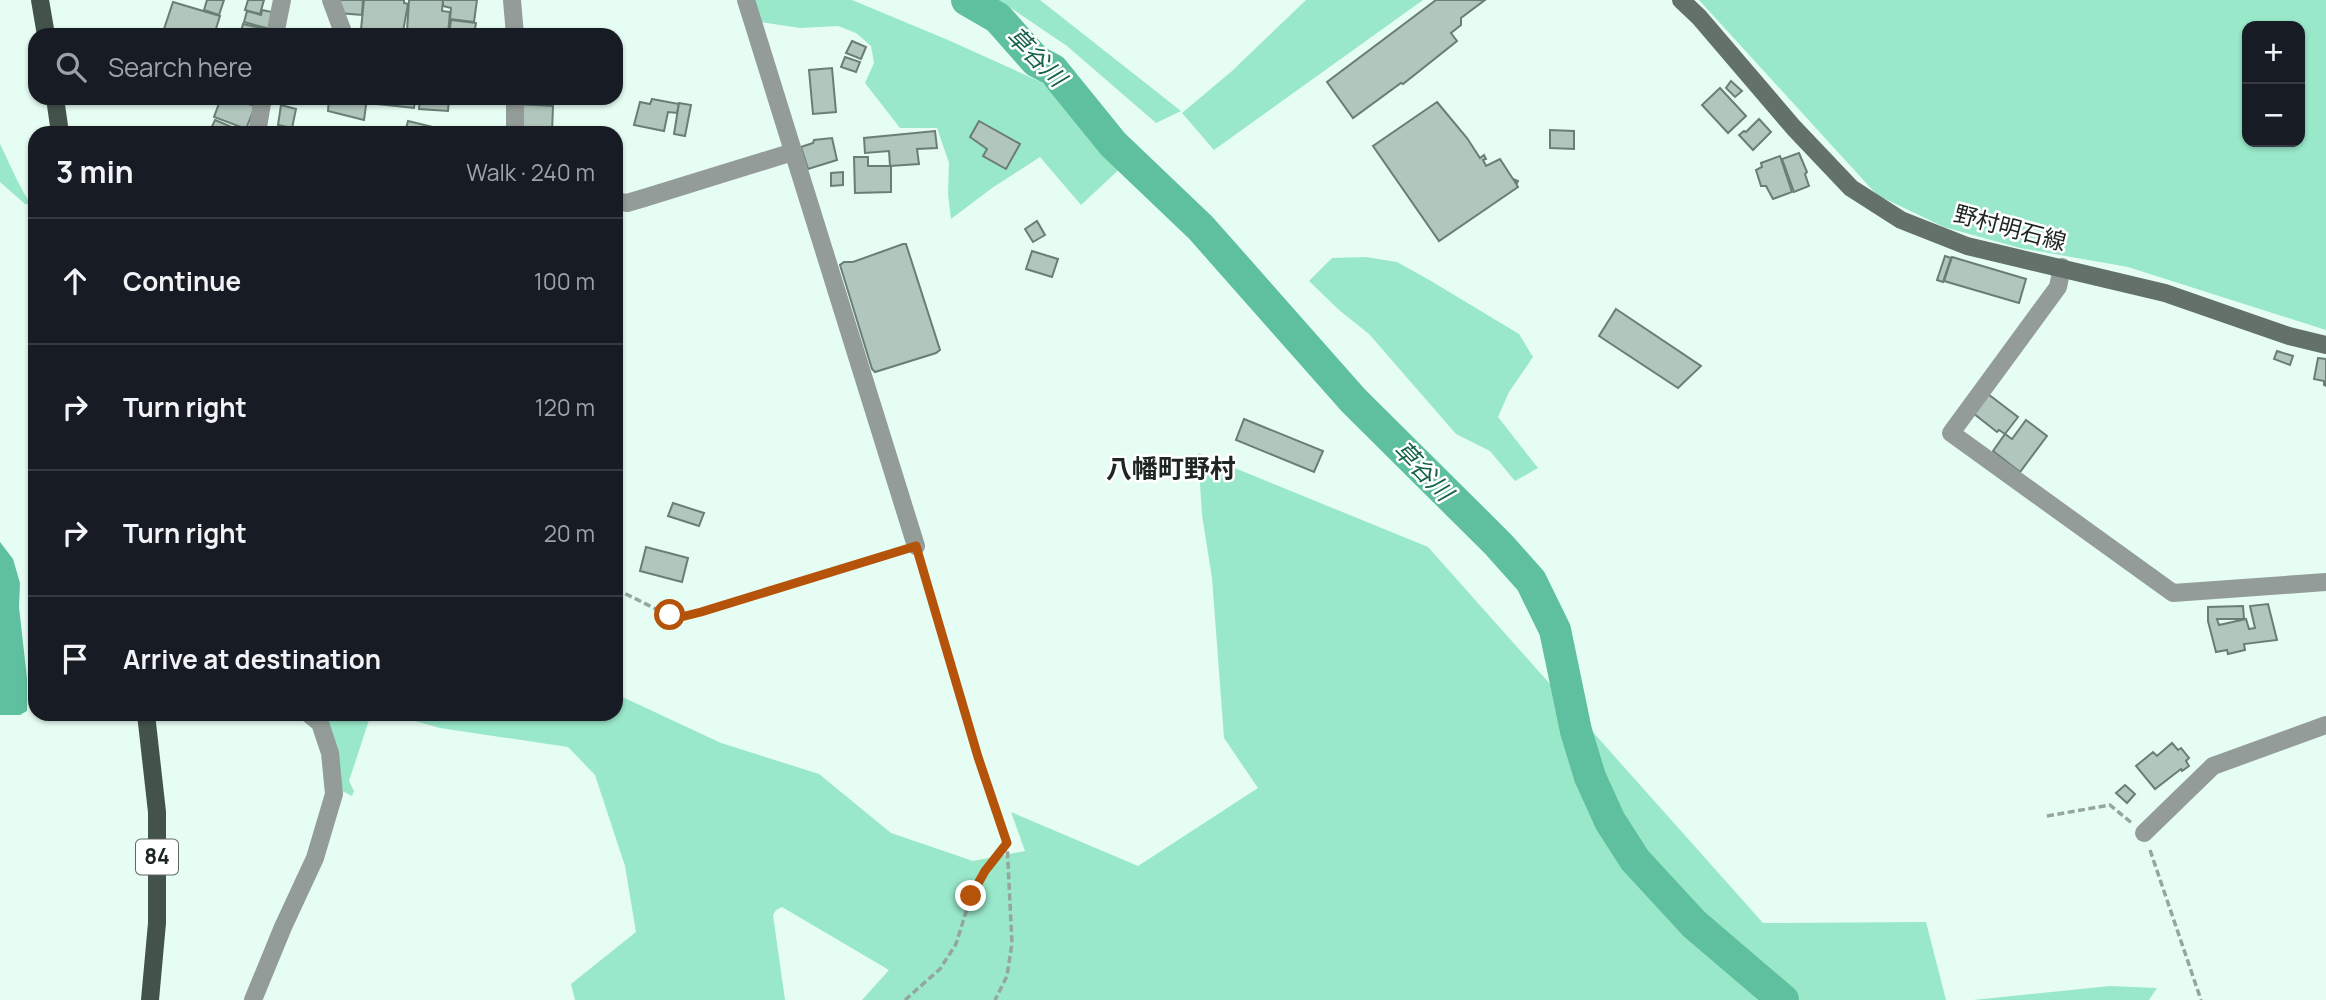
<!DOCTYPE html>
<html lang="en">
<head>
<meta charset="utf-8">
<style>
	:root { --surface:#171b24; --page:#242831; --text:#f1f3f6; --muted:#9ea1a6; --line:#363941 }
	body { margin:0; font-family:Manrope,"Noto Sans JP",sans-serif; background:var(--page); color:var(--text) }
	.controls { position:absolute; right:21px; top:21px; display:grid; overflow:hidden; border-radius:14px; box-shadow:0 2px 5px #0004 }
	.controls button { width:63px; height:63px; display:grid; place-items:center; padding:0; border:0; border-bottom:2px solid var(--line); background:var(--surface); color:var(--text); font:35px sans-serif }
	.stop { position:absolute; width:21px; height:21px; margin:-16px; border:5px solid #b45309; border-radius:50%; background:#fff }
	.stop.end { background:#b45309; border-color:#fff; box-shadow:0 2px 7px #0008 }
	.list { margin:0; padding:0; list-style:none }
	h2 { display:flex; justify-content:space-between; align-items:center; height:91px; margin:0; padding:0 28px; font-size:30px }
	h2 small { font-size:23px; font-weight:400; color:var(--muted) }
	.list li { display:grid; grid-template-columns:46px 1fr auto; gap:21px; align-items:center; box-sizing:border-box; height:126px; padding:0 28px; border-top:2px solid var(--line) }
	.list b { display:block; font-size:26px; white-space:nowrap }
	.list em { font-size:23px; font-style:normal; color:var(--muted) }
	.icon { flex:none; width:38px; height:38px; fill:none; stroke:currentColor; stroke-width:2; stroke-linecap:round; stroke-linejoin:round }
	.map { position:relative; flex:none; width:2326px; height:1000px; overflow:hidden }
	.search { position:absolute; background:var(--surface); box-shadow:0 2px 5px #0004; left:28px; top:28px; width:595px; height:77px; display:flex; align-items:center; gap:18px; box-sizing:border-box; padding:0 24px; border-radius:21px; color:var(--muted); font-size:26px }
	.panel { position:absolute; background:var(--surface); box-shadow:0 2px 5px #0004; left:28px; top:126px; width:595px; height:595px; border-radius:21px }
	.map>svg:first-child { display:block }
	.green { fill:#99e8ca; fill-rule:evenodd }
	.water { fill:#5fc09f }
	.lines { fill:none; stroke-linecap:round; stroke-linejoin:round }
	.river { stroke:#5fc09f; stroke-width:32 }
	.building { fill:#b1c6bd; stroke:#6a7e76; stroke-width:2 }
	.path { stroke:#95a69e; stroke-width:3.5; stroke-dasharray:7 3.5; stroke-linecap:butt }
	.street { stroke:#939c98; stroke-width:18 }
	.secondary { stroke:#64716b; stroke-width:18 }
	.primary { stroke:#43534c; stroke-width:18 }
	.route { stroke:#b45309; stroke-width:9 }
	.labels { text-anchor:middle; stroke-width:5; stroke-linejoin:round; paint-order:stroke }
	.shield { fill:#fff; stroke:#616764; stroke-width:2 }
	.shield-label { font-size:21px; font-weight:bold; fill:#1d2622 }
	.street-label { font-size:23px; fill:#1d2622; stroke:#fff }
	.water-label { font-size:24px; font-style:italic; fill:#15614b; stroke:#fff }
	.quarter-label { font-size:26px; font-weight:bold; fill:#1d2622; stroke:#fff }
</style>
</head>
<body>
<div class="map">
<svg width="2326" height="1000" viewBox="0 0 2326 1000">
	<rect width="100%" height="100%" fill="#e6fdf3"/>
	<g class="green">
		<path d="M753,0H852L948,40L1041,82L1127,162L1081,205L1040,157L992,188L951,219L948,194L949,163L937,128H900L865,83L874,63L871,46L856,33L838,26L800,28L760,22Z"/>
		<path d="M999,0H1040L1181,111L1156,123L1067,46Z"/>
		<path d="M1306,0H1423L1214,150L1182,113L1232,71Z"/>
		<path d="M1699,0H2326V330L2128,267L2020,248L1944,227L1877,195ZM2247,26H2300V142H2247Z"/>
		<path d="M0,144L18,182L30,204H25L0,182Z"/>
		<path d="M1366,257L1397,262L1431,281L1519,334L1533,357L1509,392L1498,417L1538,468L1515,481L1490,451L1456,434L1369,334L1339,310L1309,281L1332,258Z"/>
		<path d="M1198,453L1428,547L1763,923L1926,922L1946,1000H862L889,970L782,907L776,910L773,915L785,1000H575L571,984L636,932L625,866L595,775L568,747L440,728L390,714H616V694L721,743L819,774L891,833L973,861L1025,851L1011,812L1138,866L1258,788L1224,738L1212,578L1202,515Z"/>
		<path d="M318,714H371L349,781L354,791L352,796L338,789Z"/>
		<path d="M2110,986L2157,988L2149,1000H1973Z"/>
	</g>
	<path class="water" d="M0,542L13,559L20,583L19,607L27,678V711L20,715H0Z"/>
	<g class="lines">
		<path class="river" d="M967,0L998,18L1036,61L1053,70L1113,144L1201,228L1353,400L1498,544L1531,581L1555,630L1576,731L1590,777L1610,821L1635,860L1694,924L1783,1000"/>
	</g>
	<g class="building">
		<path d="M207,0H224L219,15L204,10Z"/>
		<path d="M248,0H264L260,14L245,10Z"/>
		<path d="M339,0H363L362,15L338,13Z"/>
		<path d="M364,0H404V3L408,4L403,32L395,31L394,35H391L383,34V31L361,29Z"/>
		<path d="M409,0H443L442,11L450,12L448,35H429L407,31Z"/>
		<path d="M443,0H477L474,22L450,19L451,8L443,6Z"/>
		<path d="M1436,0H1485L1461,18V25L1451,33L1457,41L1403,84L1401,83L1353,118L1327,82Z"/>
		<path d="M173,2L220,16L214,35H162Z"/>
		<path d="M262,10L272,12L270,29L244,22L247,11L261,15Z"/>
		<path d="M451,20L476,23L474,35H449Z"/>
		<path d="M243,24L270,30L269,35H240Z"/>
		<path d="M852,41L866,47L861,59L846,53Z"/>
		<path d="M845,57L860,62L856,72L841,67Z"/>
		<path d="M832,68L836,112L813,114L809,70Z"/>
		<path d="M1731,81L1742,91L1735,97L1726,88Z"/>
		<path d="M1720,88L1746,116L1728,133L1702,105Z"/>
		<path d="M221,98H230L255,106L246,129L214,117Z"/>
		<path d="M329,98H367L364,120L328,111Z"/>
		<path d="M379,98H415L414,108L378,104Z"/>
		<path d="M420,98H449L448,111L419,109Z"/>
		<path d="M652,99L679,104L677,113L668,112L664,131L634,125L640,102L650,104Z"/>
		<path d="M1437,102L1467,138L1480,158L1484,155L1486,159L1483,160L1486,166L1500,159L1513,179L1518,181L1517,183L1515,182L1518,187L1439,241L1373,146Z"/>
		<path d="M679,103L691,105L685,136L674,134Z"/>
		<path d="M518,104L553,106L552,133L517,131Z"/>
		<path d="M281,105L296,109L292,128L278,125Z"/>
		<path d="M1759,119L1771,132L1753,150L1739,135L1744,131L1746,132Z"/>
		<path d="M215,120L246,133H209Z"/>
		<path d="M408,121L445,130L444,133H405Z"/>
		<path d="M979,121L1020,144L1006,169L983,156L987,149L970,137Z"/>
		<path d="M1550,130L1574,131V149L1550,148Z"/>
		<path d="M935,131L937,148L917,149L919,164L890,166L889,151L865,153L864,138Z"/>
		<path d="M832,138L837,160L808,169L801,147L813,143L814,140Z"/>
		<path d="M1799,153L1807,172L1805,174L1809,186L1794,192L1782,159Z"/>
		<path d="M1780,156L1792,192L1773,199L1766,186H1761L1756,170L1762,167L1761,163Z"/>
		<path d="M854,157H868V166H891V192L855,193Z"/>
		<path d="M843,172V185L831,186V173Z"/>
		<path d="M1037,221L1045,235L1033,242L1025,229Z"/>
		<path d="M903,244H906L940,350L936,353L875,372L872,369L840,265L844,262H853Z"/>
		<path d="M1032,251L1058,259L1052,277L1026,269Z"/>
		<path d="M1945,256L1951,258L1943,282L1937,280Z"/>
		<path d="M1952,257L2026,279L2019,303L1944,281Z"/>
		<path d="M1616,309L1701,366L1678,388L1599,336Z"/>
		<path d="M2277,351L2293,356L2290,365L2274,359Z"/>
		<path d="M2318,358L2326,359V386L2324,385V381L2314,379Z"/>
		<path d="M1988,394L2018,417L2005,434L1999,430L1997,432L1973,413Z"/>
		<path d="M1244,419L1323,451L1314,472L1236,440Z"/>
		<path d="M2026,420L2047,436L2020,472L1993,451L2005,434L2012,439Z"/>
		<path d="M673,503L704,513L699,526L668,516Z"/>
		<path d="M646,547L688,558L682,582L640,571Z"/>
		<path d="M2268,604L2277,640L2244,644L2245,650L2228,654L2227,650L2216,652L2208,621V607L2243,606L2244,619H2217L2219,625L2246,619L2249,629L2255,628L2250,606Z"/>
		<path d="M2172,743L2178,750L2181,748L2189,758L2186,761L2189,766L2182,771L2181,769L2155,789L2136,766L2153,752L2157,756Z"/>
		<path d="M2125,785L2135,794L2127,803L2116,793Z"/>
	</g>
	<g class="lines">
		<g class="path">
			<path d="M920,560L978,757L1007,843L1012,943L1007,976L995,1000"/>
			<path d="M616,589L658,610L681,617L899,551"/>
			<path d="M2047,816L2110,805L2133,824"/>
			<path d="M2150,850L2201,1000"/>
			<path d="M905,1000L940,969L956,944L971,896L985,871L1006,845"/>
		</g>
		<g class="street">
			<path d="M331,0L344,35"/>
			<path d="M512,0L515,35"/>
			<path d="M746,0L916,546"/>
			<path d="M275,35L282,0"/>
			<path d="M515,98V133"/>
			<path d="M257,133L263,98"/>
			<path d="M616,201L627,203L644,198L793,152"/>
			<path d="M2062,267L2058,287L1951,433L2173,593L2326,582"/>
			<path d="M2144,833L2213,766L2326,725"/>
			<path d="M253,1000L283,927L315,858L334,794L330,753L320,723L309,714"/>
		</g>
		<path class="secondary" d="M1681,0L1699,17L1794,128L1851,188L1901,220L1967,246L2165,293L2289,336L2326,345"/>
		<g class="primary">
			<path d="M40,0L46,35"/>
			<path d="M55,98L60,133"/>
			<path d="M146,714L157,812V923L150,1000"/>
		</g>
	</g>
	<g class="lines">
		<path class="route" d="M670,615L681,617L701,612L916,546L978,757L1007,843L985,871L971,896"/>
	</g>
	<g class="labels">
		<rect class="shield" x="136" y="839.5" width="42" height="35" rx="5"/>
		<g class="shield-label">
			<text x="157" y="864">84</text>
		</g>
		<g class="street-label">
			<text transform="translate(2010 228) rotate(15)" y="8">野村明石線</text>
		</g>
		<g class="water-label">
			<text transform="translate(1036 57) rotate(45)" y="8">草谷川</text>
			<text transform="translate(1423 471) rotate(46)" y="8">草谷川</text>
		</g>
		<g class="quarter-label">
			<text x="1171" y="478">八幡町野村</text>
		</g>
	</g>
</svg>
<div class="controls">
<button>+</button>
<button>−</button>
</div>
<div class="stop" style="left:670px;top:615px"></div>
<div class="stop end" style="left:971px;top:896px"></div>
<div class="search"><svg class="icon" aria-label="search" viewBox="0 0 24 24"><circle cx="10" cy="10" r="6"/><path d="M15 15l6 6"/></svg>Search here</div>
<section class="panel">
<h2>3 min<small>Walk · 240 m</small></h2>
<ul class="list">
<li><svg class="icon" aria-label="ahead" viewBox="0 0 24 24"><path d="M12 20V5M6 11l6-6 6 6"/></svg><div><b>Continue</b></div><em>100 m</em></li>
<li><svg class="icon" aria-label="right" viewBox="0 0 24 24"><path d="M7 20v-9h11M14 6l5 5-5 5"/></svg><div><b>Turn right</b></div><em>120 m</em></li>
<li><svg class="icon" aria-label="right" viewBox="0 0 24 24"><path d="M7 20v-9h11M14 6l5 5-5 5"/></svg><div><b>Turn right</b></div><em>20 m</em></li>
<li><svg class="icon" aria-label="arrive" viewBox="0 0 24 24"><path d="M6 21V4h12l-3 4 3 4H6"/></svg><div><b>Arrive at destination</b></div></li>
</ul>
</section>
</div>
</body>
</html>
